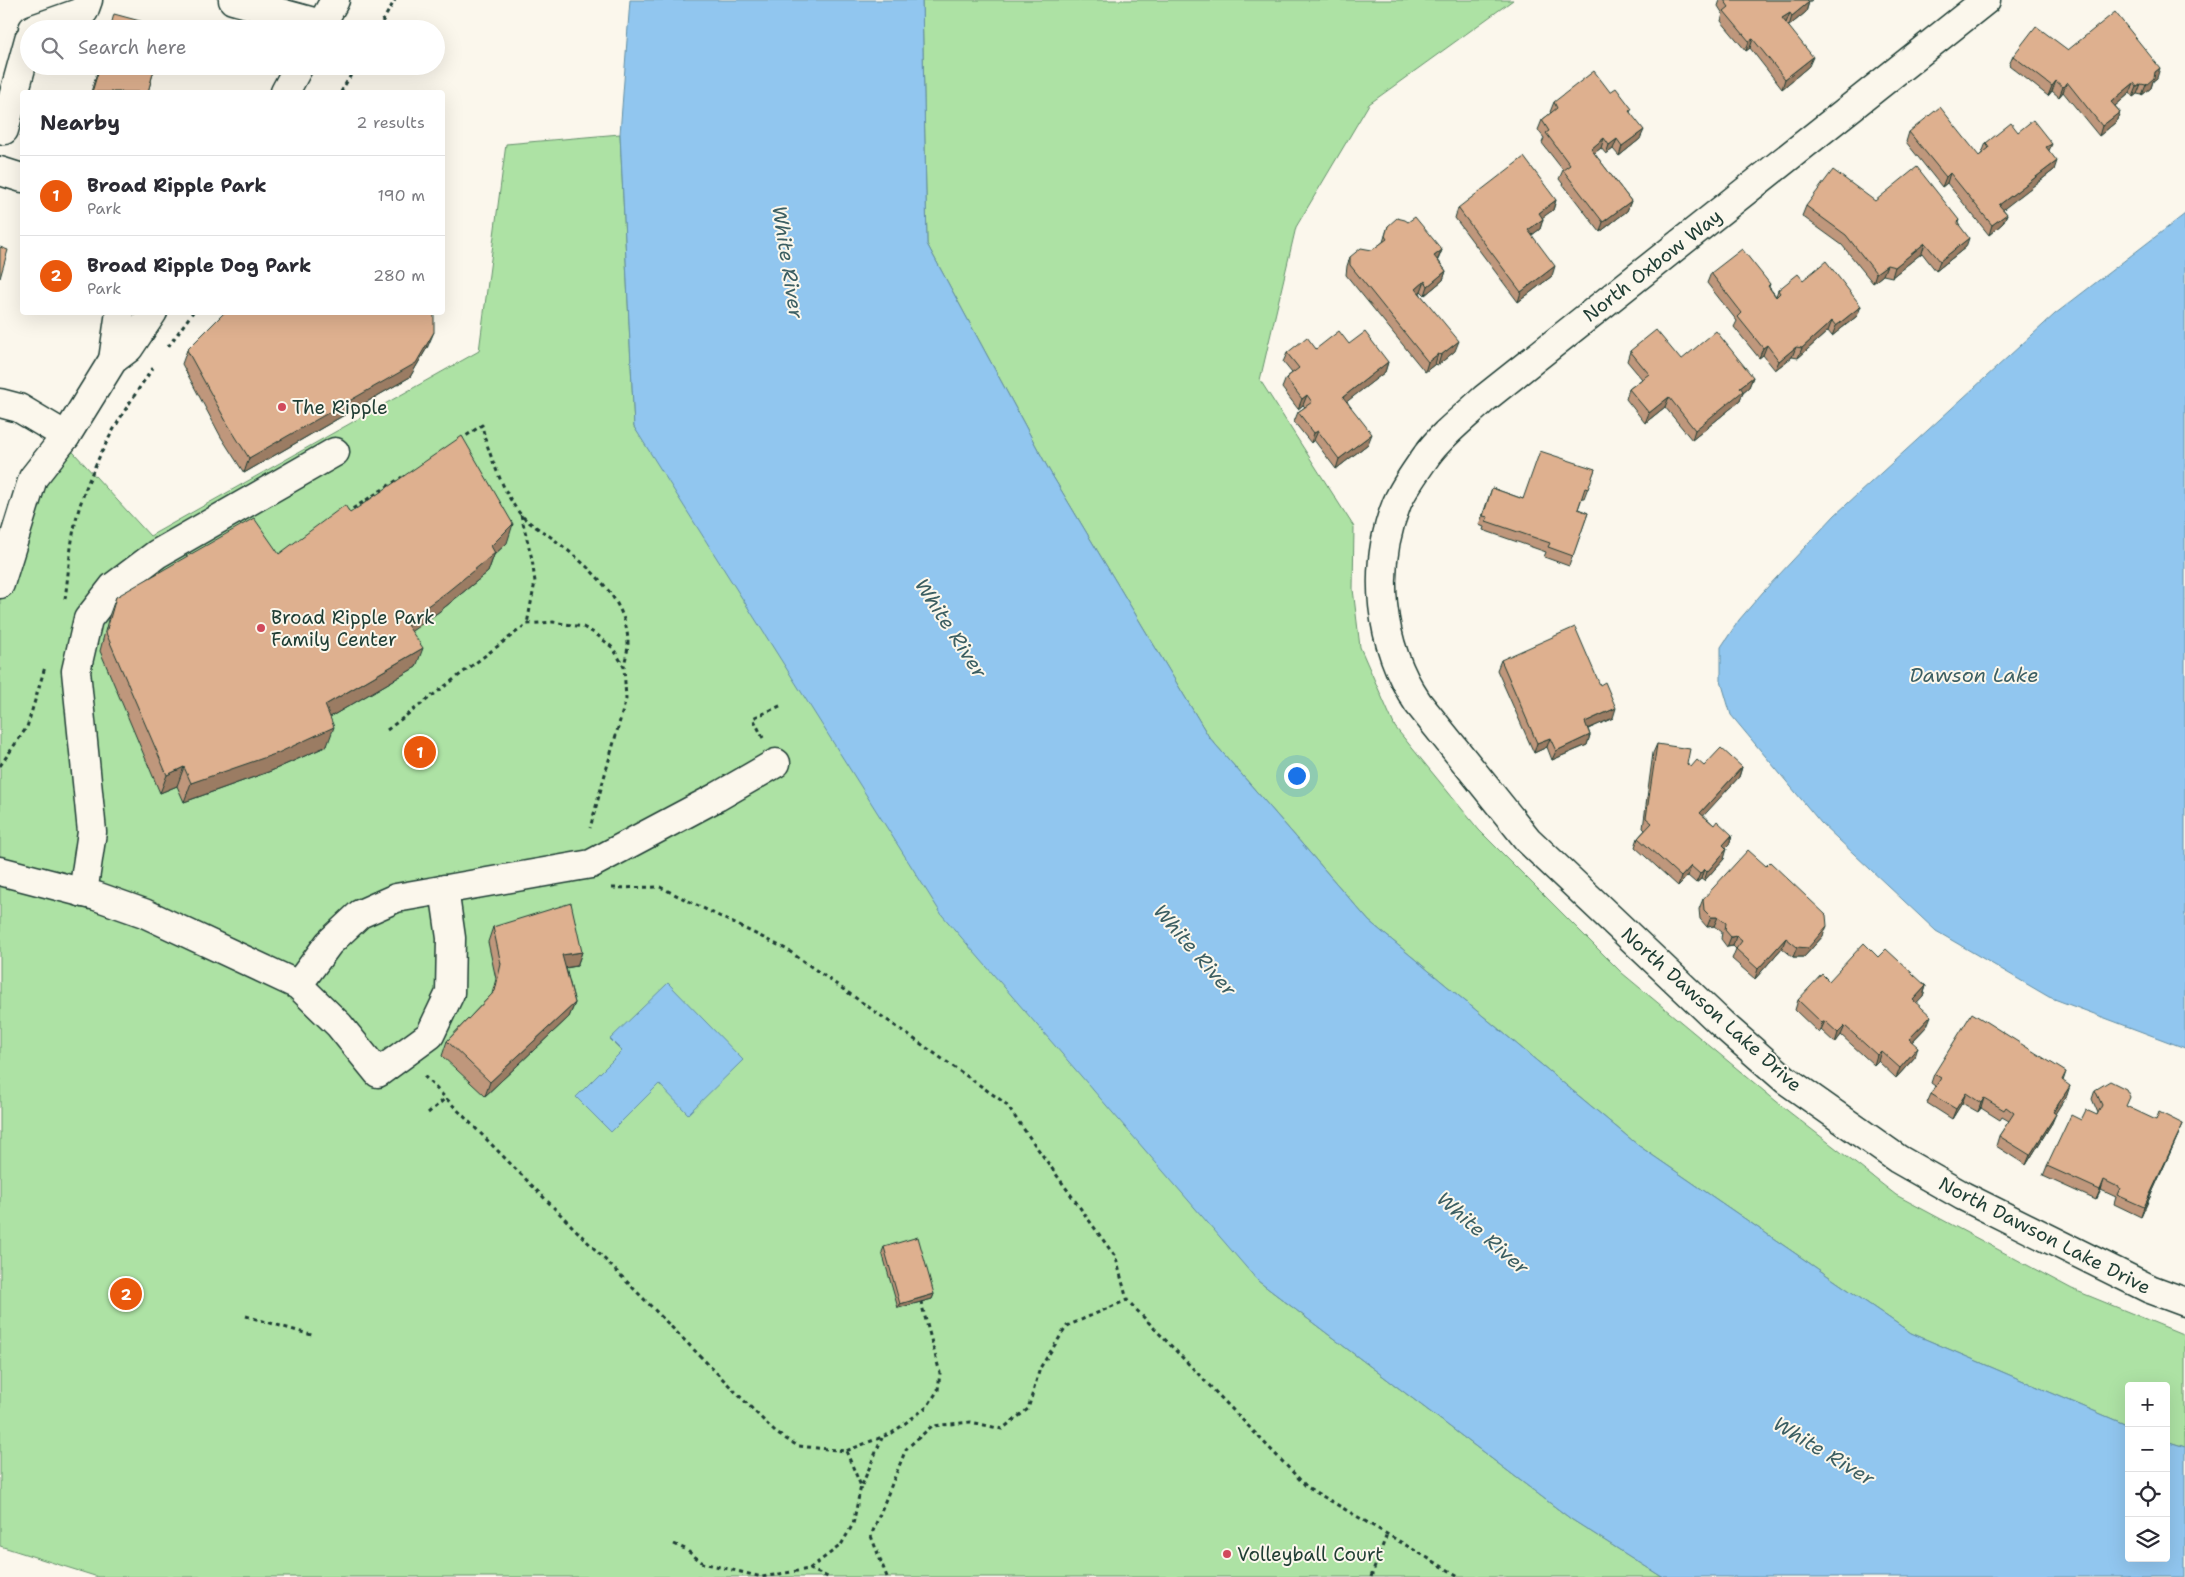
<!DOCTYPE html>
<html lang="en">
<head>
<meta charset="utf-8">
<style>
	:root { --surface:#fff; --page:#f7f7f7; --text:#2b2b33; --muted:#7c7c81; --line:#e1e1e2; --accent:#ea580c }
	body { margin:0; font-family:"Shantell Sans",sans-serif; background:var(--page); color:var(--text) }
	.controls { position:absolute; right:15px; bottom:15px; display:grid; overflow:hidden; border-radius:5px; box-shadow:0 5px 20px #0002 }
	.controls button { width:45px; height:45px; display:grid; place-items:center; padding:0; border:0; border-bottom:1px solid var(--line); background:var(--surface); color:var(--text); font:25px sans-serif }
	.you { position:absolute; left:1296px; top:775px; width:18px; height:18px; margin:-12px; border:4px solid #fff; border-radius:50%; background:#1a73e8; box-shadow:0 0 0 8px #1a73e833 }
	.badge { display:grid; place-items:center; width:32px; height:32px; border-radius:50%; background:var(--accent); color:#fff; font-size:16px; font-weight:700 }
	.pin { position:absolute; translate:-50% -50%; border:2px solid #fff; box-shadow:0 1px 5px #0006 }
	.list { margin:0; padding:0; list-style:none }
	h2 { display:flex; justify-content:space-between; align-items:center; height:65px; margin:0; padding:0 20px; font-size:21px }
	h2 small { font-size:16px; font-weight:400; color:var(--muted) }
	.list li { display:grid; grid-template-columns:32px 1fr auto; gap:15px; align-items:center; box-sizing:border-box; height:80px; padding:0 20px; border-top:1px solid var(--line) }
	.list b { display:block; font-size:19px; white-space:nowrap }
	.list p { margin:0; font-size:16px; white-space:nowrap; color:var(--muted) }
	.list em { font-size:16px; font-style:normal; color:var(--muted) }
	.icon { flex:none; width:28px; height:28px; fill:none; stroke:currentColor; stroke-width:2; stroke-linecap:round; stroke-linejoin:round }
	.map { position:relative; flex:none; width:2185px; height:1577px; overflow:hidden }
	.search { position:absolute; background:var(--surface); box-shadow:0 5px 20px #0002; left:20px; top:20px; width:425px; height:55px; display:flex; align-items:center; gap:12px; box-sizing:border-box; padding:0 18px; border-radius:28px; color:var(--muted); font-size:19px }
	.panel { position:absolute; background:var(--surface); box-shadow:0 5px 20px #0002; left:20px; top:90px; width:425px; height:225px; border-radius:5px }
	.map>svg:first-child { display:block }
	.green { fill:#ade2a4; stroke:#66906c }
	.water { fill:#91c6ef; stroke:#638fa4 }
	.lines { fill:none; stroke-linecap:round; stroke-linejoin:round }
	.minor-casing { stroke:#1f3d34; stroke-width:31 }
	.path { stroke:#1f3d34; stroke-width:3; stroke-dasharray:4 4; stroke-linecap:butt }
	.minor { stroke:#fbf7ec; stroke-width:28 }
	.wall { fill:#bf977b; stroke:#1f3d34 }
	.shaded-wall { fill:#9b7b64; stroke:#1f3d34 }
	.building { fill:#deb08f; stroke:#1f3d34 }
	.poi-dot { fill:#d1495b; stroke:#fbf7ec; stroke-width:2 }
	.labels { text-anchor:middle; stroke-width:4; stroke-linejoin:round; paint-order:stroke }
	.street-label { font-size:19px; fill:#1f3d34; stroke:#fbf7ec }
	.poi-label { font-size:19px; fill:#1f3d34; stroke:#fbf7ec; text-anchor:start }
	.water-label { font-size:20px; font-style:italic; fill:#3c5f63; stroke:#fbf7ec }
</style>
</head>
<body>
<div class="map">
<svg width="2185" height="1577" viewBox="0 0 2185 1577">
	<rect width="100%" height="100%" fill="#fbf7ec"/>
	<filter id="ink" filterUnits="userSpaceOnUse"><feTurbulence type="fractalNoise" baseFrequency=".02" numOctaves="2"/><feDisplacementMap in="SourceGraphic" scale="10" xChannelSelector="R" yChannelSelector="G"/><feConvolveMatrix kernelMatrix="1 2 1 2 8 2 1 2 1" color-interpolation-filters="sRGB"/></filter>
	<g filter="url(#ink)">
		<g class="green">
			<path d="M922,0H1513L1369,104L1296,227L1260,380L1354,527L1353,589L1360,647L1395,727L1479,830L1622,973L1788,1111L1896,1195L2072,1289L2185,1335V1447L2166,1441V1386H2129V1426L1911,1333L1639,1146L1369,921L1209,737L1049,470L927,244Z"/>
			<path d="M620,134L634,427L1258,1281L1571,1519L1662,1577H98L0,1546V589L53,430L150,536L479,351L506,144Z"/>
		</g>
		<g class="water">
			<path d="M630,0H922L927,244L1049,470L1209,737L1369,921L1639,1146L1911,1333L2129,1426V1558H2166V1441L2185,1447V1577H1662L1571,1519L1258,1281L942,915L634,427L620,134Z"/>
			<path d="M2185,214V1048L2049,997L1936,931L1821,823L1731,715L1721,681V647L1739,620L1763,592L1835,515L2055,314Z"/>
			<path d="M668,983L743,1060L688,1114L659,1084L611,1132L576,1097L622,1051L610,1039Z"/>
		</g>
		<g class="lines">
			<defs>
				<g id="minor">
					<path d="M233,0L321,24"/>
					<path d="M1986,0L1484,399C1465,417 1442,434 1427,455C1417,469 1404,487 1397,503C1371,568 1379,645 1418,703L1528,840L1722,1024L1786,1080L1898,1159L1963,1196L2150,1289L2185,1302"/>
					<path d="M33,29L84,11L88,0"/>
					<path d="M319,29L335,0"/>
					<path d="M285,92L299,66"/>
					<path d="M4,130L29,39"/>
					<path d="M0,171L22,178"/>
					<path d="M113,360L120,312"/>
					<path d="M0,403L19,408L66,436"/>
					<path d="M0,584L33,478L66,436L113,360L129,348L153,312"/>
					<path d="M0,871L96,896L144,913L298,985L329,943L360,914L396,898L591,864L717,797L776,763"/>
					<path d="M83,893L92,832L76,671L88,619L113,587L157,554L335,452"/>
					<path d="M298,985L339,1025L378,1073L430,1035L450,993L451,938L444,889"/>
				</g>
			</defs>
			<use href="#minor" class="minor-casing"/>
			<g class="path">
				<path d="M378,29L395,0"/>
				<path d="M341,92L356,66"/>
				<path d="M168,347L193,312"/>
				<path d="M460,440L482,425C486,448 506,499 522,516C532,526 545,532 556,541C588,566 628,599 628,644C628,651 625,659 624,667"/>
				<path d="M346,513L402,477"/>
				<path d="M521,515L532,559L535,582L527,624"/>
				<path d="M65,599C69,571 70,540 78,512C93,460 122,412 153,368"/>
				<path d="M387,730L527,624L553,622L583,627L596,634L613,648L624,667L626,699L590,828"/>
				<path d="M763,738L753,718L782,705"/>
				<path d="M0,766L27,727L45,667"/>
				<path d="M612,888L660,887L786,949L1005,1103L1116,1258L1127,1300L1307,1487L1460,1577"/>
				<path d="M424,1076L776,1433L798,1446L846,1451L892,1433L927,1407L938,1390L940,1373L921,1302"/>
				<path d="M428,1113L446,1098"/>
				<path d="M246,1316L315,1336"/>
				<path d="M862,1485L882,1438"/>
				<path d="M674,1544L685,1549L703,1563L762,1577L809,1569L841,1545L853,1524L861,1486L846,1451"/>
				<path d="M809,1569L828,1577"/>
				<path d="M887,1577L871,1536L906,1449L932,1426L971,1422L1002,1429L1028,1409L1040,1368L1067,1326L1127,1300"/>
				<path d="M1371,1577L1387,1534"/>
			</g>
			<use href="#minor" class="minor"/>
		</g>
		<g class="wall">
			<path d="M1720,0H1812L1809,2L1806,12L1789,26L1786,23L1809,66L1782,89L1750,48L1746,51L1721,21L1723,14L1718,6Z"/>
			<path d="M2068,50L2157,78L2153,81L2151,88L2142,95L2137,94L2133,97L2130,93L2115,106L2120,112L2116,122L2099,136L2063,92L2059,97L2052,91L2048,96L2009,65L2013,56Z"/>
			<path d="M99,66H155L148,92H91Z"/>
			<path d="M1610,92L1632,109L1630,112L1640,139L1619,156L1613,149L1606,154L1601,148L1594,153L1631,201L1627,211L1600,232L1559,179L1563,170L1542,143L1544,138L1538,130L1542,120L1551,113L1550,112L1554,102Z"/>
			<path d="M1909,132L1979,156L1982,153L1986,143L2018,132L2049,151L2054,170L2003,209L2007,214L2003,223L1989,235L1947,183L1942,187L1906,142Z"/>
			<path d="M1556,200L1553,210L1542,217L1543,219L1540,229L1532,235L1552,276L1518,302L1455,218L1458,208Z"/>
			<path d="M1875,201L1959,220L1958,223L1966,247L1936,271L1922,253L1892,277L1883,275L1873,283L1842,245L1802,216L1806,206Z"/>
			<path d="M1408,222L1442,250L1438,260L1446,271L1443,280L1425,295L1421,291L1420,293L1455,351L1438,365L1435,364L1425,372L1346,275L1347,266L1350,257L1372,250L1383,242L1388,226Z"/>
			<path d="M1711,273L1770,284L1769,287L1776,296L1778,290L1803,280L1861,306L1857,316L1832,336L1828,331L1798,358L1792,357L1775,370L1763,355L1759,358L1734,327L1737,321L1707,283Z"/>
			<path d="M1349,344L1388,362L1385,372L1347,401L1368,444L1336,469L1314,440L1311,443L1294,422L1298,412L1305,407L1303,405L1298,409L1282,388L1286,378L1292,373L1283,362L1287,353Z"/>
			<path d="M428,346L410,377L244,473L221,437L182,364L187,350Z"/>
			<path d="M1630,351L1681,360L1753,377L1749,387L1743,392L1740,401L1692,440L1665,407L1645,423L1626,399L1629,389L1642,379L1627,361Z"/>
			<path d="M1595,469L1584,498H1582L1578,509L1588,513L1569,566L1544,557L1546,552L1483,530L1484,527L1479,525L1492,488L1523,499Z"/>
			<path d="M350,513L507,543L494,555L488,572L440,611L411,631L416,667L330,717L327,746L271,771L184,802L177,786L160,793L100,651L109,616L116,597L279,554Z"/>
			<path d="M1501,660L1613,718L1588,729L1590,735L1587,745L1552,760L1547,747L1534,753L1497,670Z"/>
			<path d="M1657,744L1691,767L1704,766L1742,767L1739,777L1703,815L1714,825L1732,835L1729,845L1726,848L1724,859L1704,881L1701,879L1696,883L1688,876L1678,886L1635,847L1638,838L1645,830L1643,828L1653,753Z"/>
			<path d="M1703,899L1823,936L1804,957H1793L1782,948L1755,979L1732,959L1736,949L1733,946L1727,947L1721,939L1722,932L1714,926L1707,927L1700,919L1699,909Z"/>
			<path d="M493,927L582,952L577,966L566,968L575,1003L569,1017L485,1096L442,1056L447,1041L492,994L496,979L488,942Z"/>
			<path d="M1829,981L1926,986L1923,996L1916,1003L1927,1026L1912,1042L1915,1057L1896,1078L1878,1061L1874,1065L1841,1035L1835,1043L1821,1030L1819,1033L1795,1010L1798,1000Z"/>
			<path d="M2066,1072L2063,1081L2067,1095L2055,1113L2052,1123L2026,1165L1996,1146L1999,1136L2009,1121L2002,1117L2000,1120L1981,1108L1978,1112L1962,1103L1952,1119L1927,1103L1931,1094L1935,1086L1931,1083L1934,1074Z"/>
			<path d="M2095,1090L2126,1107L2179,1133L2141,1217L2114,1204L2116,1197L2101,1190L2096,1200L2043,1176L2047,1166L2081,1120L2097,1115L2098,1113L2092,1099Z"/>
			<path d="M884,1247L934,1294L932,1299L898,1308L882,1252Z"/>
		</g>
		<g class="shaded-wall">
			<path d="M1809,2L1806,12L1789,26L1792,16Z"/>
			<path d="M1790,13L1786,23L1779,28L1782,18Z"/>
			<path d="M1753,39L1750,48L1746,51L1749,41Z"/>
			<path d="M1813,57L1809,66L1782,89L1785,79Z"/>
			<path d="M2160,68L2157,78L2153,81L2151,88L2142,95L2146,85L2155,72Z"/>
			<path d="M2056,81L2052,91L2048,96L2052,86Z"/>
			<path d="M2067,82L2063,92L2059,97L2063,87Z"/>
			<path d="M2134,83L2130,93L2108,112L2111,102Z"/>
			<path d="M2141,84L2137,94L2133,97L2137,87Z"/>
			<path d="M2120,112L2116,122L2099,136L2102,126Z"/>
			<path d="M1644,130L1640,139L1619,156L1622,146Z"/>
			<path d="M1604,138L1601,148L1587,159L1591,149Z"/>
			<path d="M1617,139L1613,149L1606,154L1609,145Z"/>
			<path d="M2052,144L2048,153L2046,147Z"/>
			<path d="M2057,161L2054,170L1996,215L1999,205Z"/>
			<path d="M1950,173L1947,183L1942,187L1946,177Z"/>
			<path d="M1556,200L1553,210L1535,223L1539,213Z"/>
			<path d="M1631,201L1627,211L1600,232L1603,222Z"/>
			<path d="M2007,214L2003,223L1989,235L1992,225Z"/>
			<path d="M1543,219L1540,229L1525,240L1528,230Z"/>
			<path d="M1969,238L1966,247L1936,271L1940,261Z"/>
			<path d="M1925,243L1922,253L1892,277L1895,267Z"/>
			<path d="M1442,250L1438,259L1431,266L1434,256Z"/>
			<path d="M1887,265L1883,275L1873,283L1876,273Z"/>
			<path d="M1555,266L1552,276L1518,302L1521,292Z"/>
			<path d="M1446,271L1443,280L1425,295L1428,286Z"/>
			<path d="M1425,281L1421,291L1413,298L1416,289Z"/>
			<path d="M1861,306L1857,316L1832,336L1836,326Z"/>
			<path d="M1832,321L1828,331L1798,358L1802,348Z"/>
			<path d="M434,332L428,346L410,377L244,473L249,458Z"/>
			<path d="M1459,341L1455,351L1438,365L1441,355Z"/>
			<path d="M1767,345L1763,355L1759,358L1763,348Z"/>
			<path d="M1796,347L1792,357L1775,370L1779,361Z"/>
			<path d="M1438,354L1435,364L1425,372L1428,362Z"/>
			<path d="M1388,362L1385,372L1340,407L1343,397Z"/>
			<path d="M1753,377L1749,387L1743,392L1740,401L1692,440L1695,430L1740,387Z"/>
			<path d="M1307,395L1303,405L1298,409L1302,399Z"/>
			<path d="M1669,397L1665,407L1645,423L1649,413Z"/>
			<path d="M1318,431L1314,440L1311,443L1314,433Z"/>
			<path d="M1372,434L1368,444L1336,469L1339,459Z"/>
			<path d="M513,524L507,543L494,555L488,572L440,611L398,641L405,622L491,546Z"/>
			<path d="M423,648L416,667L318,724L325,705Z"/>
			<path d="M1616,708L1613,718L1581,732L1585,722Z"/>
			<path d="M334,727L327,746L271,771L184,802L191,783Z"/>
			<path d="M1590,735L1587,745L1552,760L1556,751Z"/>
			<path d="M1550,738L1547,747L1534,753L1537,743Z"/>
			<path d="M184,767L177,786L160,793L167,775Z"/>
			<path d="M1742,767L1739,777L1697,823L1700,813Z"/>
			<path d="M1732,835L1729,845L1719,855L1723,845Z"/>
			<path d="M1727,849L1724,859L1704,881L1707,872Z"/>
			<path d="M1691,866L1688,876L1678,886L1681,877Z"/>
			<path d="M1704,869L1701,879L1696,883L1700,874Z"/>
			<path d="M1711,917H1718L1714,926L1707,927Z"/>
			<path d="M1827,926L1823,936L1804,957H1793L1797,947Z"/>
			<path d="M1736,936L1733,946L1727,947L1731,937Z"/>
			<path d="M1786,938L1782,948L1755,979L1758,969Z"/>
			<path d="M582,952L577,966L557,969L562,955Z"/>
			<path d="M1926,986L1923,996L1910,1010L1913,1000Z"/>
			<path d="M575,1003L569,1017L485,1096L490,1082Z"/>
			<path d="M1931,1016L1927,1026L1905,1049L1909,1039Z"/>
			<path d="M1825,1021L1821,1030L1819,1033L1822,1023Z"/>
			<path d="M1845,1026L1841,1035L1835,1043L1838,1033Z"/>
			<path d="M1918,1047L1915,1057L1896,1078L1900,1068Z"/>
			<path d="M1881,1051L1878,1061L1874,1065L1877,1055Z"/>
			<path d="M2070,1086L2067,1095L2050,1122L2053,1112Z"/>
			<path d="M1966,1093L1962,1103L1952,1119L1956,1109Z"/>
			<path d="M1984,1098L1981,1108L1978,1112L1981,1103Z"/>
			<path d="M2056,1114L2052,1123L2026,1165L2030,1155Z"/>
			<path d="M2183,1124L2179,1133L2141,1217L2144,1207Z"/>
			<path d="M2104,1180L2101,1190L2096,1200Z"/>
			<path d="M934,1294L932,1299L898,1308L900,1304Z"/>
		</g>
		<g class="building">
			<path d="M1724,0H1807L1809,2L1792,16L1790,13L1782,18L1813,57L1785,79L1753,39L1749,41L1724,11L1729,7Z"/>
			<path d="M2115,12L2160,68L2155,72L2154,78L2146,85L2141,84L2137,87L2134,83L2111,102L2120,112L2102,126L2067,82L2063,87L2056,81L2052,86L2013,56L2036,26L2068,50Z"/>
			<path d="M114,14L166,28V29H110Z"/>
			<path d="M100,66H155L148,92H92Z"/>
			<path d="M1594,71L1610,92L1616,88L1632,109L1629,111L1644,130L1622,146L1617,139L1609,145L1604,138L1591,149L1631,201L1603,222L1563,170L1570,165L1546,133L1549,131L1542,120L1557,108L1554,102Z"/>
			<path d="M1940,107L1979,156L1989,148L1986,143L2011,123L2018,132L2033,120L2052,144L2046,147L2057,161L1999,205L2007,214L1992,225L1950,173L1946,177L1909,132Z"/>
			<path d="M1524,157L1556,200L1539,213L1543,219L1528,230L1555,266L1521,292L1458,208Z"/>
			<path d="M1917,167L1959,220L1957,222L1969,238L1940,261L1925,243L1895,267L1887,265L1876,273L1846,235L1806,206L1833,170L1875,201Z"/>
			<path d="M1415,217L1442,250L1434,256L1446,271L1428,286L1425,281L1416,289L1459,341L1441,355L1438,354L1428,362L1350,265V257L1361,248L1372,250L1387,239L1385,236L1388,226L1397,218L1405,220L1408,222Z"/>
			<path d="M0,247L8,250L0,278Z"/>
			<path d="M1742,249L1770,284L1768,286L1776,297L1780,293L1778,290L1798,274L1803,280L1826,261L1861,306L1836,326L1832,321L1802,348L1796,347L1779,361L1767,345L1763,348L1738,317L1742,313L1711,273Z"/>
			<path d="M225,312H434V332L416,363L249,458L227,423L187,350Z"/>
			<path d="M1656,330L1681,360L1716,331L1753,377L1740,387L1743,391L1695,430L1669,397L1649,413L1629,389L1649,374L1630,351Z"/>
			<path d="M1339,331L1349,344L1365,332L1388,362L1343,397L1372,434L1339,459L1318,431L1314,433L1298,412L1312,402L1307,395L1302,399L1286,378L1299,368L1287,353L1307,337L1316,349Z"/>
			<path d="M462,436L513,524L491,546L495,553L447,592L405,622L423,648L325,705L334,727L278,753L191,783L184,767L167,775L106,633L116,597L254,518L279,554L345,505L350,513Z"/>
			<path d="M1540,451L1595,469L1588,489L1585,488L1578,509L1588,513L1573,556L1548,547L1550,543L1486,521L1488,517L1483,516L1492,488L1523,499Z"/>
			<path d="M1575,627L1600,685L1605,682L1616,708L1585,722L1590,735L1556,751L1550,738L1537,743L1501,660Z"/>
			<path d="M1657,744L1690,749L1687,764L1691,767L1697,760L1704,766L1721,748L1742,767L1700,813L1714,825L1717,821L1732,835L1723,845L1727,849L1707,872L1704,869L1700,874L1691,866L1681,877L1638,838L1652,823L1646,818Z"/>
			<path d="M1748,850L1766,866L1770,862L1826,915L1827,926L1808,948L1797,947L1786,938L1758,969L1736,949L1742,941L1736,936L1731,937L1725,930L1726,923L1718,917H1711L1704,910L1703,899Z"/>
			<path d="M571,903L582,952L562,955L575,1003L490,1082L447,1041L495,991L501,964L493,927Z"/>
			<path d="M1864,943L1878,957L1886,949L1926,986L1913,1000L1931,1016L1909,1039L1918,1047L1900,1068L1881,1051L1877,1055L1845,1026L1838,1033L1825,1021L1822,1023L1798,1000L1822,974L1829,981Z"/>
			<path d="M1972,1013L2066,1072L2062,1080L2070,1086L2053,1112L2056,1114L2030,1155L1999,1136L2014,1113L2006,1107L2004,1110L1984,1098L1981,1103L1966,1093L1956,1109L1931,1094L1941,1078L1934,1074Z"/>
			<path d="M2110,1081L2126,1089L2130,1097L2126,1106L2156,1120L2159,1112L2183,1124L2144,1207L2117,1195L2120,1188L2104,1180L2100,1190L2047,1166L2071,1115L2081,1120L2086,1110L2097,1115L2102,1105L2095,1090Z"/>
			<path d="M918,1237L934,1294L900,1304L884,1247Z"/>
		</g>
	</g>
	<g class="poi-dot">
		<circle cx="282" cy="407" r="5"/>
		<circle cx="261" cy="628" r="5"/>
		<circle cx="1227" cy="1554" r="5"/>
	</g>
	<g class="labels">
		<g class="street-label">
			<text transform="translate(1652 265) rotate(-38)" y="7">North Oxbow Way</text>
			<text transform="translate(1712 1009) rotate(42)" y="7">North Dawson Lake Drive</text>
			<text transform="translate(2045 1235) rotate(27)" y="7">North Dawson Lake Drive</text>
		</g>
		<g class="poi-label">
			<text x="292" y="414">The Ripple</text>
			<text x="271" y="624">Broad Ripple Park<tspan x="271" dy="22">Family Center</tspan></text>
			<text x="1237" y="1561">Volleyball Court</text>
		</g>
		<g class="water-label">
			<text transform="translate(788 262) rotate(81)" y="7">White River</text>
			<text transform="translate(951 628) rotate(57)" y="7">White River</text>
			<text x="1974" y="682">Dawson Lake</text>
			<text transform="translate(1195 950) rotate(49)" y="7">White River</text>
			<text transform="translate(1483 1233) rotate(41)" y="7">White River</text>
			<text transform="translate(1824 1451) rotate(31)" y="7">White River</text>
		</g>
	</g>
</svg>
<div class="controls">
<button>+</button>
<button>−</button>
<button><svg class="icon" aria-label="locate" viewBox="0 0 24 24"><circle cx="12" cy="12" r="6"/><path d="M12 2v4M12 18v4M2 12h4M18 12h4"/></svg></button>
<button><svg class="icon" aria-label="layers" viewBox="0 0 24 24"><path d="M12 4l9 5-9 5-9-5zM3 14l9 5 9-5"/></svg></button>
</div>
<div class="you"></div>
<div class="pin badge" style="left:420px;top:752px">1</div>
<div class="pin badge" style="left:126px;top:1294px">2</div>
<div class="search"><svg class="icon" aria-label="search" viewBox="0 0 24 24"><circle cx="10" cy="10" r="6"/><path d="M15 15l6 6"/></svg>Search here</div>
<section class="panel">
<h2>Nearby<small>2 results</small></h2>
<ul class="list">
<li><span class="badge">1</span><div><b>Broad Ripple Park</b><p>Park</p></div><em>190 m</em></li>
<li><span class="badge">2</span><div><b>Broad Ripple Dog Park</b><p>Park</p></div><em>280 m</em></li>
</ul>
</section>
</div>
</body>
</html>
